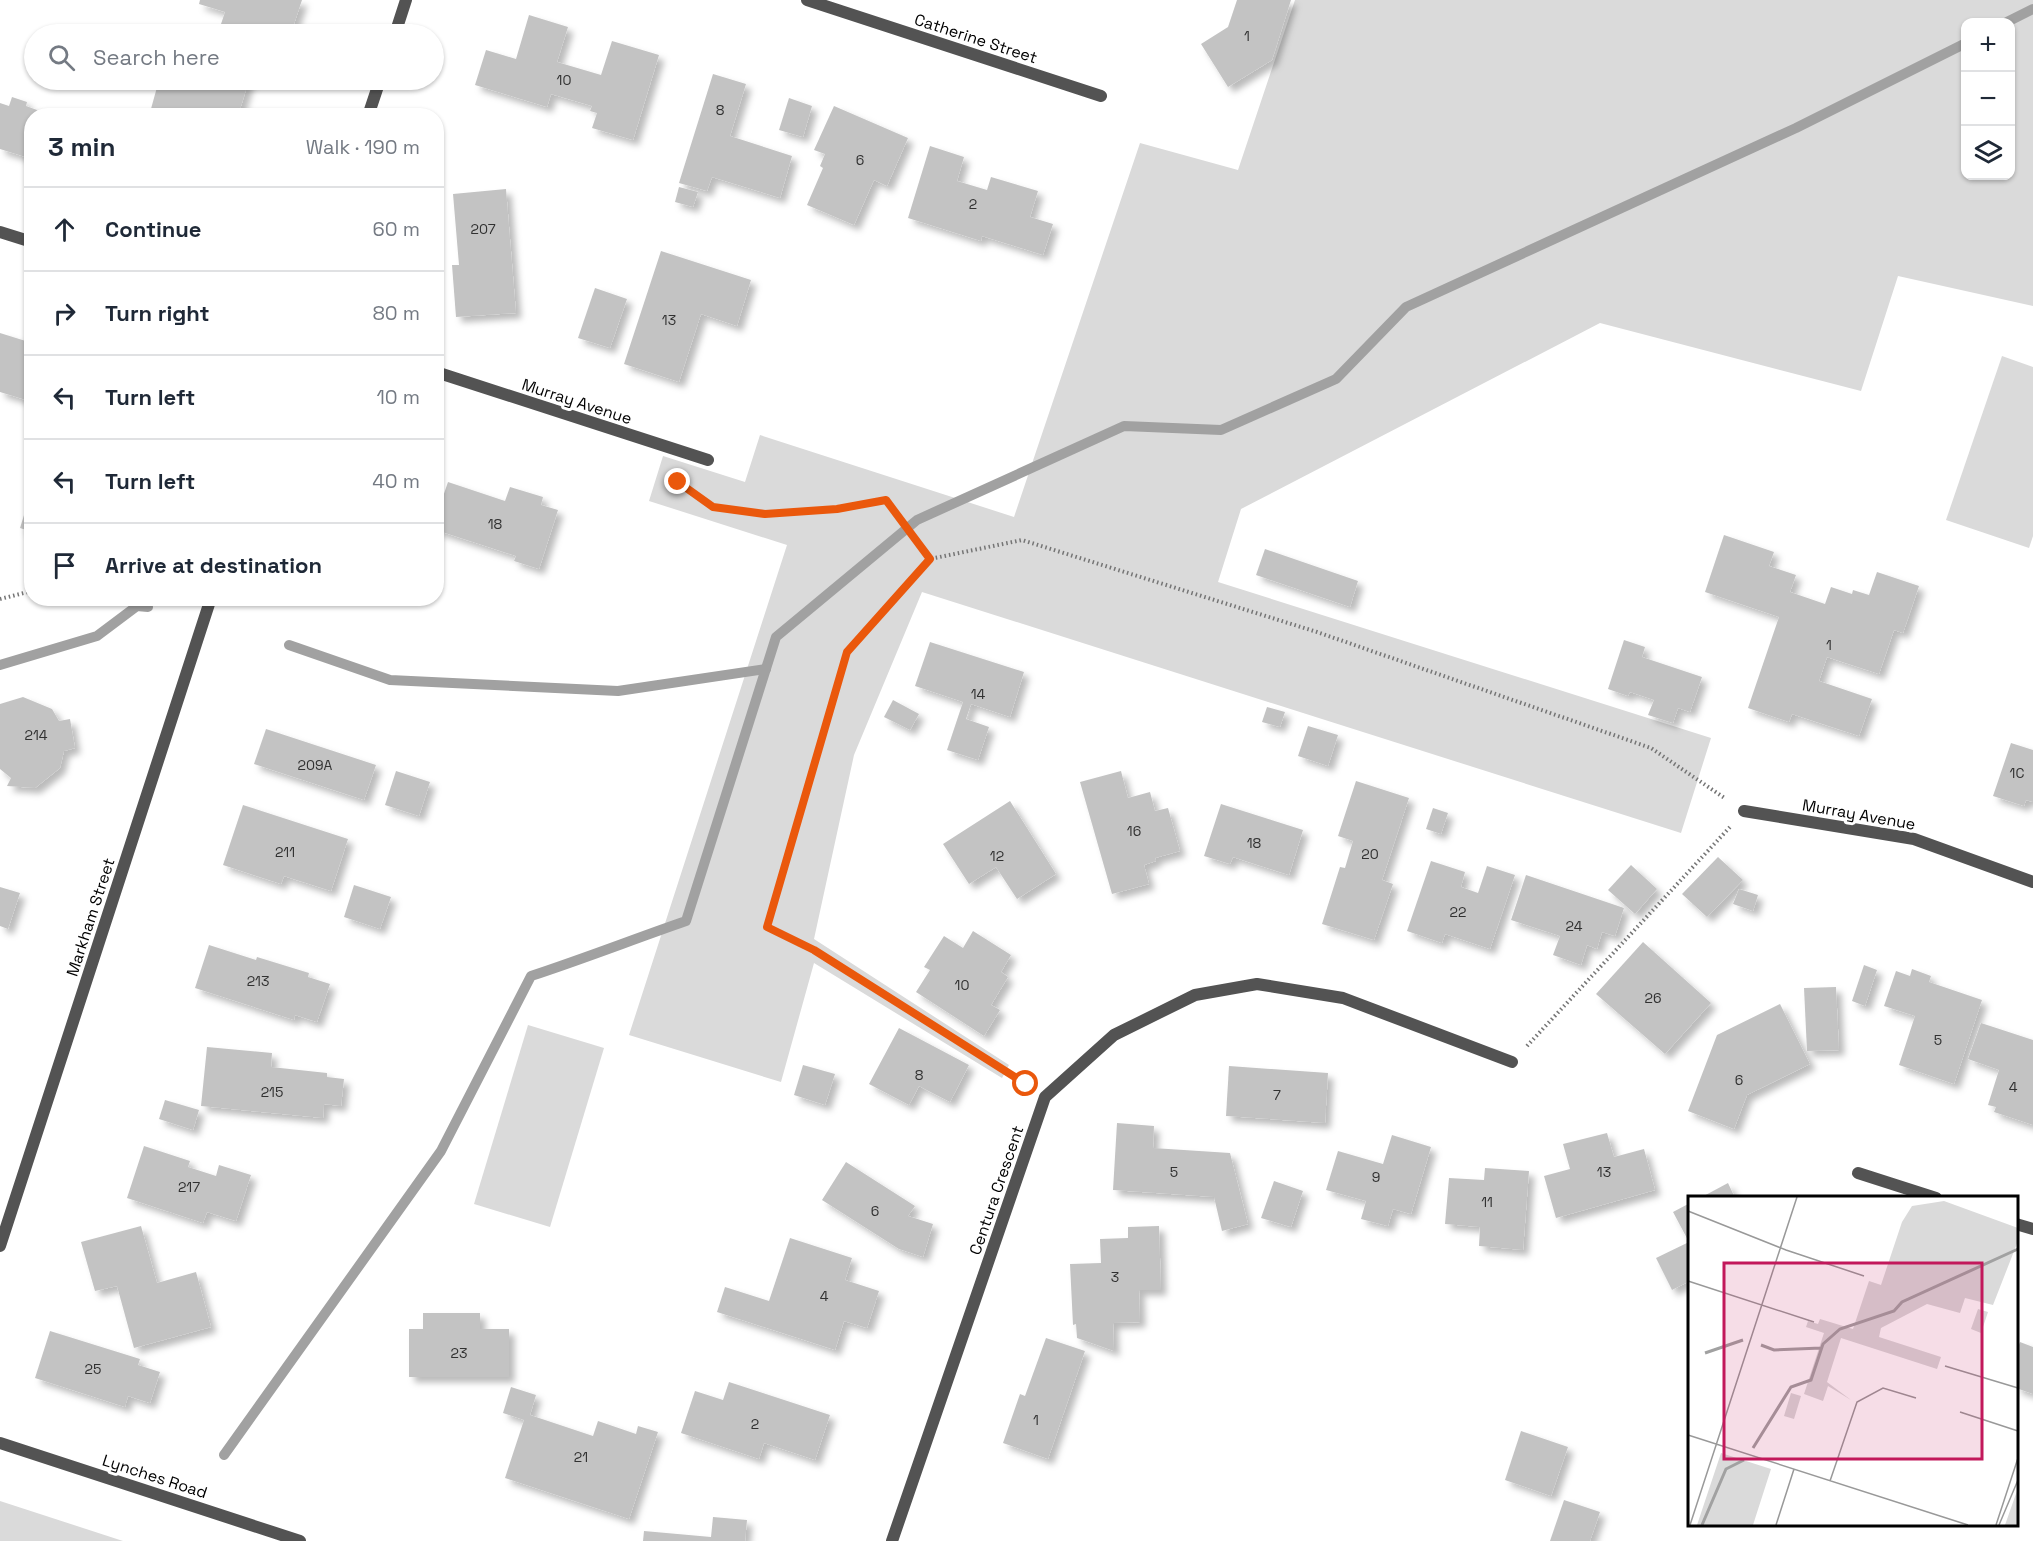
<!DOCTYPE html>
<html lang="en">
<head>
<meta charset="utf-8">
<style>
	:root { --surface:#fff; --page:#f2f2f3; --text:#1f2937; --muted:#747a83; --line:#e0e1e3 }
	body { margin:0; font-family:"Space Grotesk",sans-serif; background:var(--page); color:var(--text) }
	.controls { position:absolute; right:18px; top:18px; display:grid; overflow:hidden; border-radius:12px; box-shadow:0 2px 4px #0004 }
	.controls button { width:54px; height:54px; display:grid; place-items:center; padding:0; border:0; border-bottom:2px solid var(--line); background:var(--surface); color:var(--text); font:30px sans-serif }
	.stop { position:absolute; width:18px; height:18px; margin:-14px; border:4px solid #ea580c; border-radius:50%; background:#fff }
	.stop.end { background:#ea580c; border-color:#fff; box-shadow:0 2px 6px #0008 }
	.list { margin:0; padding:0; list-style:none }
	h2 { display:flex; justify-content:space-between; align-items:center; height:78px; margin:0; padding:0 24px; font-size:26px }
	h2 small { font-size:20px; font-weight:400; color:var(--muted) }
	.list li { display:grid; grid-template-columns:39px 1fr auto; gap:18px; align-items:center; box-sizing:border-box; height:84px; padding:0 24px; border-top:2px solid var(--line) }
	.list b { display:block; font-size:22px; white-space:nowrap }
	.list em { font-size:20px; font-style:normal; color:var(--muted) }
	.icon { flex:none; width:33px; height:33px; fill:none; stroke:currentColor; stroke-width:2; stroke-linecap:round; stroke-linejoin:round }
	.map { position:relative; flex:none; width:2033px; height:1541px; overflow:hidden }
	.search { position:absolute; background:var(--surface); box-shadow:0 2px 4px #0004; left:24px; top:24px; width:420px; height:66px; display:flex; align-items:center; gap:15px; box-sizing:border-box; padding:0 21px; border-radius:33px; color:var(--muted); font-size:22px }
	.panel { position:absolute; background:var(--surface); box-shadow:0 2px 4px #0004; left:24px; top:108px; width:420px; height:498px; border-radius:24px }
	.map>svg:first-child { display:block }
	.green { fill:#dadada; fill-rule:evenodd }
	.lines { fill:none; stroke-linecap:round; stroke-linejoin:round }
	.stream { stroke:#a1a1a1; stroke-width:10 }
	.building { fill:#c3c3c3; filter:url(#shadow) }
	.path { stroke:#757575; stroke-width:4; stroke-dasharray:1.5 3; stroke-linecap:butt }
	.minor { stroke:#535353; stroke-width:12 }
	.tertiary { stroke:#535353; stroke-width:12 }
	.route { stroke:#ea580c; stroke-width:8 }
	.labels { text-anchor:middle; stroke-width:6; stroke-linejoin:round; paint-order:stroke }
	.number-label { font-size:14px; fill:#313131 }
	.street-label { font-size:16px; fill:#000; stroke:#fff }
	.inset-river { fill:none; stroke:#a1a1a1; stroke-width:3 }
	.inset-road { fill:none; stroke:#999; stroke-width:1.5 }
	.view { fill:#c2185b; fill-opacity:0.15; stroke:#c2185b; stroke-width:3 }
	.inset-edge { fill:none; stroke:#000; stroke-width:3 }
</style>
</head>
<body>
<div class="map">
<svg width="2033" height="1541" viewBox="0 0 2033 1541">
	<defs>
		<filter id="shadow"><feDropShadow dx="5.5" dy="5.5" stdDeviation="3" flood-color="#0004"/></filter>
	</defs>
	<rect width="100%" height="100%" fill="#fff"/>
	<g class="green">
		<path d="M1295,0H2033V306L1898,276L1861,391L1600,323L1241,509L1218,582L1711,738L1681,833L922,592L854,755L814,939L1009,1065L1002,1078L814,963L781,1082L629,1035L787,545L649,501L663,456L745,482L760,435L1014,517L1140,143L1238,170ZM2010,22V176H1966V22Z"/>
		<path d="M2002,356L2033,367V536L2029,548L1946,520Z"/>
		<path d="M528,1025L604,1048L550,1227L474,1204Z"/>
		<path d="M0,1501L123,1541H0Z"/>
	</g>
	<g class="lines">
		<g class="stream">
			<path d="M2007,22L2033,9"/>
			<path d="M289,645L390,680L618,691L766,669"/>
			<path d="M0,665L97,636L137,606L148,607"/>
			<path d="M224,1455L441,1151L531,976C583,959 634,939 686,921L776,637L917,520L1124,426L1221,430L1336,379L1406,307L1796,128L1966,43"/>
		</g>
	</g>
	<g class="building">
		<path d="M200,0H302L291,33L265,25L262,34H233L219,30L225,12L199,4Z"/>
		<path d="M1237,0H1291L1272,60L1228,87L1201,44L1228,27Z"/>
		<path d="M529,15L568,27L557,62L601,75L612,41L659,55L633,140L592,128L597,113L590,111L592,106L551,94L547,107L475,85L486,50L516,59Z"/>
		<path d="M713,74L746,84L730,136L792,156L780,198L712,177L707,191L679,183Z"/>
		<path d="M159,80H249L238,116H149Z"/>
		<path d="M12,97L27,102L26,106L37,110L35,116H32V159L0,149V103L9,106Z"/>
		<path d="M789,98L812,106L803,137L779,130Z"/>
		<path d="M834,106L908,138L887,186L874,180L854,225L807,205L823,168L820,166L825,154L814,150Z"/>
		<path d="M930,146L964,157L957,181L987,190L991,177L1038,191L1030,217L1053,224L1043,255L982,236L981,241L908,218Z"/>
		<path d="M679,187L698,192L693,207L675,202Z"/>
		<path d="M506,189L516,313L456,317L452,265H459L453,194Z"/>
		<path d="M661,251L751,280L737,326L701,314L679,382L624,364Z"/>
		<path d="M595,288L627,299L610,348L578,338Z"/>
		<path d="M0,333L32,343V383L26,400L0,392Z"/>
		<path d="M448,482L505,501L510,487L543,497L541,505L558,510L539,569L514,561L516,556L436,530V517Z"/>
		<path d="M31,493L32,494V532L20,528Z"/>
		<path d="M1724,535L1774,552L1769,566L1796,575L1790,592L1825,604L1831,587L1852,594L1853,590L1869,595L1877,572L1919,586L1903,633L1894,630L1879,674L1827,657L1819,681L1872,699L1859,736L1792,714L1789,722L1748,708L1779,617L1705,592Z"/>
		<path d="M1265,549L1358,581L1350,607L1256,575Z"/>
		<path d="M1624,640L1645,647L1642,657L1702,677L1690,712L1678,708L1673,723L1648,715L1654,700L1630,692L1628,696L1608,689Z"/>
		<path d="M930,642L1024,672L1010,717L971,704L966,719L989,727L978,760L947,750L963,702L915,686Z"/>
		<path d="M23,697L52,709L59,721L70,719L75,748L64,751L60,768L35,788L7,786L11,778L0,769V704Z"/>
		<path d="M893,700L919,714L910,730L884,717Z"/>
		<path d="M1267,707L1285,712L1280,727L1262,722Z"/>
		<path d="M1308,726L1338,735L1328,766L1298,756Z"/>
		<path d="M266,729L376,765L364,800L254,764Z"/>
		<path d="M2011,743L2033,750V802L2026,800L2024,806L1993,796Z"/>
		<path d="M396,771L430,782L419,816L385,805Z"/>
		<path d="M1121,771L1128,798L1150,792L1155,811L1168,808L1180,851L1155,858L1156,861L1144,865L1149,884L1112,894L1080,782Z"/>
		<path d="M1356,781L1409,798L1382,880L1393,884L1374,940L1322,924L1340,867L1345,868L1353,841L1338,836Z"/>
		<path d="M1010,801L1056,874L1017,899L996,867L969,884L943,844Z"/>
		<path d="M1221,804L1303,830L1289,875L1233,857L1230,864L1204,856Z"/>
		<path d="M243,805L348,839L331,891L284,876L281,884L223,865Z"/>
		<path d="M1433,808L1448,813L1441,834L1426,829Z"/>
		<path d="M1718,857L1743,880L1707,917L1682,894Z"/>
		<path d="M1431,861L1465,872L1461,887L1478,893L1487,866L1515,875L1490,949L1445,934L1442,943L1407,931Z"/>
		<path d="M1631,865L1657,889L1635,914L1608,890Z"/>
		<path d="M1526,875L1624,908L1615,936L1602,932L1597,949L1587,945L1581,965L1553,955L1560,936L1511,920Z"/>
		<path d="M354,885L391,897L380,929L344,917Z"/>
		<path d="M0,887L20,893L8,929L0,926Z"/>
		<path d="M1739,889L1758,895L1753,911L1733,904Z"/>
		<path d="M973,931L1011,955L1001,972L1008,977L991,1005L1000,1010L984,1036L916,992L930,970L924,967L944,936L963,948Z"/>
		<path d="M1643,942L1711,1003L1665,1054L1596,994Z"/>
		<path d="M209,945L256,960L257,957L309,973L308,977L330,984L317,1022L295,1015L294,1020L195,988Z"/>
		<path d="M1864,965L1877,970L1865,1006L1852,1001Z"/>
		<path d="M1912,969L1931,976L1929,982L1982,1000L1954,1084L1899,1065L1915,1016L1884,1006L1896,971L1910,976Z"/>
		<path d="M1836,987L1839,1050L1807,1051L1804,988Z"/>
		<path d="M1780,1004L1810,1064L1747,1095L1734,1129L1688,1111L1717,1035Z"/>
		<path d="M1981,1023L2033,1040V1125L1994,1112L1996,1107L1988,1105L1999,1070L1968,1059Z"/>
		<path d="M899,1028L969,1065L950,1102L919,1086L909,1105L869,1084Z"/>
		<path d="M207,1047L272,1053L271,1067L327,1073V1077L344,1079L341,1106L324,1104L323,1118L201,1106Z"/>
		<path d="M803,1065L835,1074L825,1105L794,1095Z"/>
		<path d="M1229,1066L1328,1073L1325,1123L1226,1116Z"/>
		<path d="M165,1100L199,1110L193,1130L159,1119Z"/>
		<path d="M1117,1123L1154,1126L1153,1148L1230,1153L1248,1224L1222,1231L1214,1197L1113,1190Z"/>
		<path d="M1607,1133L1614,1157L1644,1149L1655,1190L1556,1218L1544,1176L1570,1169L1563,1144Z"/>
		<path d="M1392,1135L1431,1147L1411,1214L1393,1209L1388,1226L1361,1219L1366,1201L1326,1190L1338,1151L1383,1164Z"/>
		<path d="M144,1146L190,1161L188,1167L216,1176L219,1165L251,1175L236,1221L207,1212L203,1223L127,1198Z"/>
		<path d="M846,1162L915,1206L908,1216L933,1224L923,1257L899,1249L822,1200Z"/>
		<path d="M1485,1168L1529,1171L1523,1250L1479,1246L1480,1227L1445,1224L1449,1178L1484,1180Z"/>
		<path d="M1274,1181L1303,1191L1291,1227L1261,1218Z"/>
		<path d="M1728,1183L1735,1198H1700Z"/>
		<path d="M1690,1203V1281L1672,1290L1656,1258L1689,1242L1673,1212Z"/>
		<path d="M141,1226L157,1283L196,1272L211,1327L134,1348L117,1286L95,1291L81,1242Z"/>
		<path d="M1159,1226L1161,1290H1139L1140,1322L1113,1323L1114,1351L1077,1338L1076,1324L1073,1325L1070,1264L1101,1263L1100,1239L1128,1238V1227Z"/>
		<path d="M790,1238L852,1258L845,1280L879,1291L867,1328L844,1321L835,1350L717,1312L725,1287L769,1301Z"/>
		<path d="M423,1313H480V1329H509V1377H409V1329H423Z"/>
		<path d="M50,1331L140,1359L138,1365L160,1372L150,1403L128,1396L125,1407L35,1378Z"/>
		<path d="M1046,1338L1085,1351L1048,1459L1003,1443L1020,1394L1025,1396Z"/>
		<path d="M2020,1342L2033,1347V1394L2016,1388V1353Z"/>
		<path d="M729,1382L830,1415L815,1460L764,1443L759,1459L681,1433L695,1391L723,1400Z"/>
		<path d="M511,1387L536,1395L530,1415L593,1436L598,1421L636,1434L638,1426L658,1432L629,1519L505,1478L524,1420L503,1413Z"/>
		<path d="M1521,1431L1568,1447L1551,1496L1505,1480Z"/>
		<path d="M1564,1500L1600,1512L1590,1541H1550Z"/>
		<path d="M713,1517L747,1520L745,1541H643L644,1531L711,1537Z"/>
	</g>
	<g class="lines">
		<g class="path">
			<path d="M677,474L678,482L713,507L765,515L837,509L886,500L930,559"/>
			<path d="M0,599L32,591"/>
			<path d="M1527,1046L1730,827"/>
			<path d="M1026,1084L814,950L767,927L847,652L930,559L1022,540L1317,632L1651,748L1726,799"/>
		</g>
		<g class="minor">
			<path d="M807,0L1101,96"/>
			<path d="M0,232L32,242"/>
			<path d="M436,372L708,460"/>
			<path d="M1744,811L1914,839L2033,882"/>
			<path d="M1858,1173L1936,1198"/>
			<path d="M2016,1224L2033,1229"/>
			<path d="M892,1541L1045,1097L1114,1035L1195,995L1257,984L1343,998L1512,1062"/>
		</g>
		<g class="tertiary">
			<path d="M395,34L406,0"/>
			<path d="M368,116L380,80"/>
			<path d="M0,1246L211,598"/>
			<path d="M0,1443L300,1541"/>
		</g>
	</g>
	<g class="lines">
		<path class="route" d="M678,482L713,507L765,514L837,509L886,500L930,559L847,652L767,927L814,950L1026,1084"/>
	</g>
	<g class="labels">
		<g class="number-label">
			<text x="1247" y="41">1</text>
			<text x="564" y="85">10</text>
			<text x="720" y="115">8</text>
			<text x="860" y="165">6</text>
			<text x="973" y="209">2</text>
			<text x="483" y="234">207</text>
			<text x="669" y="325">13</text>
			<text x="495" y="529">18</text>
			<text x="1829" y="650">1</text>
			<text x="978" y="699">14</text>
			<text x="36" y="740">214</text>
			<text x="315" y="770">209A</text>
			<text x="2017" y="778">1C</text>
			<text x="1134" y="836">16</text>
			<text x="1254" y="848">18</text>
			<text x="285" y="857">211</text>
			<text x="1370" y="859">20</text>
			<text x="997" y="861">12</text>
			<text x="1458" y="917">22</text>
			<text x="1574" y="931">24</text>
			<text x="258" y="986">213</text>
			<text x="962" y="990">10</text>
			<text x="1653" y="1003">26</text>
			<text x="1938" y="1045">5</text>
			<text x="919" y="1080">8</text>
			<text x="1739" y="1085">6</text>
			<text x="2013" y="1092">4</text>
			<text x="272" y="1097">215</text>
			<text x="1277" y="1100">7</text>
			<text x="1174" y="1177">5</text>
			<text x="1604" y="1177">13</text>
			<text x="1376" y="1182">9</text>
			<text x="189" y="1192">217</text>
			<text x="1487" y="1207">11</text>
			<text x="875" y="1216">6</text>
			<text x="1115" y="1282">3</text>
			<text x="824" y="1301">4</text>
			<text x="459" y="1358">23</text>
			<text x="93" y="1374">25</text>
			<text x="1036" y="1425">1</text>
			<text x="755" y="1429">2</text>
			<text x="581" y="1462">21</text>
		</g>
		<g class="street-label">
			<text transform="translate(976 38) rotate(18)" y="6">Catherine Street</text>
			<text transform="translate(577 401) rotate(18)" y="6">Murray Avenue</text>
			<text transform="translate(1859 814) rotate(10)" y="6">Murray Avenue</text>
			<text transform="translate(90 917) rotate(-72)" y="6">Markham Street</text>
			<text transform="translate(996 1190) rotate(-71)" y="6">Centura Crescent</text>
			<text transform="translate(155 1476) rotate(18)" y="6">Lynches Road</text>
		</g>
	</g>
	<g transform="translate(1688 1196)">
		<rect width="330" height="330" fill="#fff"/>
		<path d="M256,5L330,32V45L305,109L277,102L272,117L239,108L193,132L191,141L253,161L249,173L153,142L139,186L163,204L140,190L135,205L116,198L136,137L118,131L120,125L130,128L132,123L165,133L181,85L193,89L214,26L224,10ZM290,113L300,116L293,137L283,133ZM103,197L113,200L106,223L96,220ZM33,257L83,273L65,329H9ZM330,292V329H317Z" fill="#dadada"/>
		<path class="inset-river" d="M73,149L86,154L133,152M17,157L55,144M65,252L103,191L123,184L135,148L152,133L206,115L214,106L330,53M14,329L38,273L56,264"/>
		<path class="inset-road" d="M0,15L98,54L176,80M0,85L126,126M257,170L330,192M272,216L330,235M0,239L280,329M142,285L169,206L195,192L228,202M2,329L109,1M88,329L106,273M308,329L330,262M311,329L330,284"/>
		<path class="view" d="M36,67H294V263H36Z"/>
		<rect width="330" height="330" class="inset-edge"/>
	</g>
</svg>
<div class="controls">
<button>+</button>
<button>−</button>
<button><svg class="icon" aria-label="layers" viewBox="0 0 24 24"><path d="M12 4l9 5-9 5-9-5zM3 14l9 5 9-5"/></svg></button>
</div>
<div class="stop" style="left:1026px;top:1084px"></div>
<div class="stop end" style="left:678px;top:482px"></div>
<div class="search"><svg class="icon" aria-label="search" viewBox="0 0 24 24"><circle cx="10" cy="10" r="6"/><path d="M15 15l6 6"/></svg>Search here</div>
<section class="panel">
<h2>3 min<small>Walk · 190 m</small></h2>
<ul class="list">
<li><svg class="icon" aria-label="ahead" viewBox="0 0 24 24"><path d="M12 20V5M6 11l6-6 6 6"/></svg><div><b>Continue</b></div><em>60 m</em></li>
<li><svg class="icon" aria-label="right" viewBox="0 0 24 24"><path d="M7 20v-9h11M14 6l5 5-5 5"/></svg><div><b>Turn right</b></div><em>80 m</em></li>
<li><svg class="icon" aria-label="left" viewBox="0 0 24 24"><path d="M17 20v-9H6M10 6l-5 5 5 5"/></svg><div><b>Turn left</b></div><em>10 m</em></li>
<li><svg class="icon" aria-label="left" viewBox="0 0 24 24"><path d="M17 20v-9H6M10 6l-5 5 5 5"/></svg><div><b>Turn left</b></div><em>40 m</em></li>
<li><svg class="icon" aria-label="arrive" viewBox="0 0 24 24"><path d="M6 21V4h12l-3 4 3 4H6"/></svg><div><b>Arrive at destination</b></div></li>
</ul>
</section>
</div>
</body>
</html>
